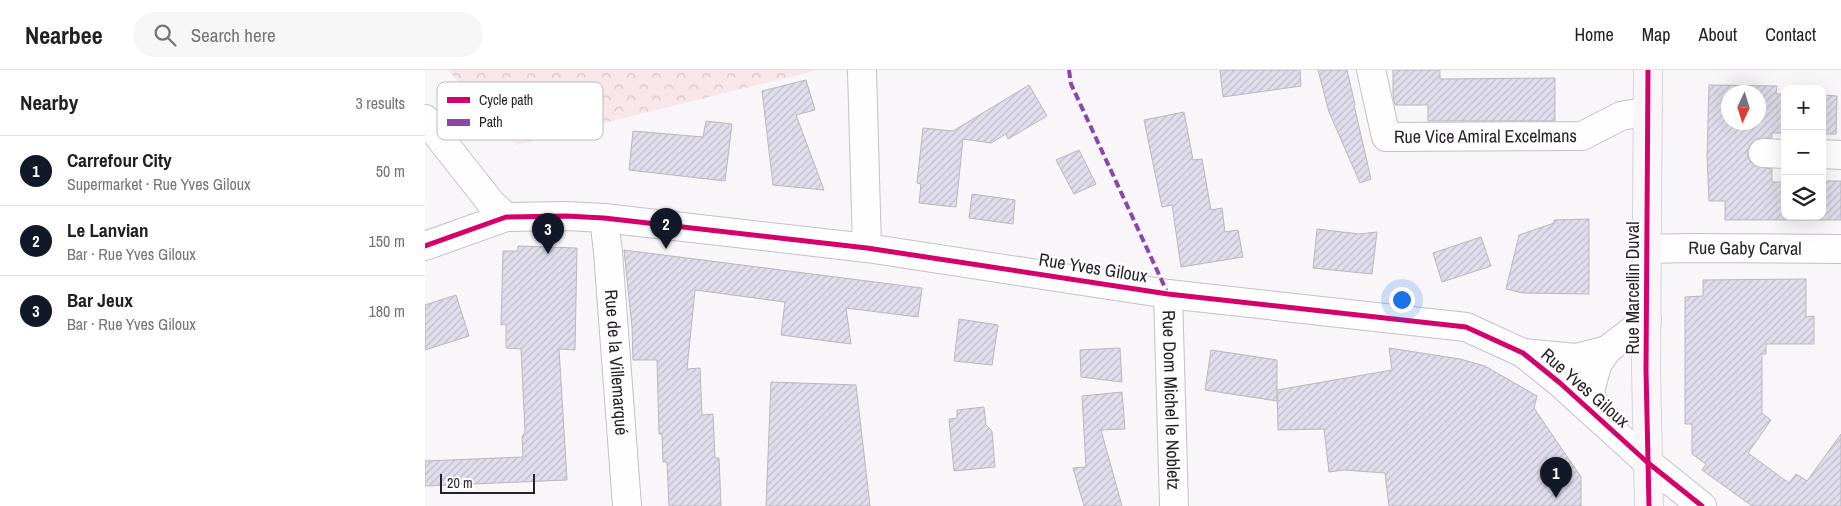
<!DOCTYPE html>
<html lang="en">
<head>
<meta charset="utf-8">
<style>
	:root { --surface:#fff; --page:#f6f6f6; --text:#202124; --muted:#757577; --line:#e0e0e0; --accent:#111827 }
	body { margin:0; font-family:"Archivo Narrow",sans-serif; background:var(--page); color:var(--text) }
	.controls { position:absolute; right:15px; top:15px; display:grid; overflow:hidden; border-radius:10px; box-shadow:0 5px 20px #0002 }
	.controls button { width:45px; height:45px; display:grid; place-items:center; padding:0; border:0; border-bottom:1px solid var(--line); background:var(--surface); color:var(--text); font:25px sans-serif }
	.compass { position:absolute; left:1296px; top:15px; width:45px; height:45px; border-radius:50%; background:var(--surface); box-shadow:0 5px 20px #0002; rotate:184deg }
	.scale { position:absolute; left:15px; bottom:12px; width:95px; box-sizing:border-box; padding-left:5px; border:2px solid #251f27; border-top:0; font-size:14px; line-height:18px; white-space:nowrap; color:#251f27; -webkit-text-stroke:4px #fff; paint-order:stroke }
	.you { position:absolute; left:976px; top:229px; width:18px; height:18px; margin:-12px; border:4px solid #fff; border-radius:50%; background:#1a73e8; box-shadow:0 0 0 8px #1a73e833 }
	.badge { display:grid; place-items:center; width:32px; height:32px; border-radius:50%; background:var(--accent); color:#fff; font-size:16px; font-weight:700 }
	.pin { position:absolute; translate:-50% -41px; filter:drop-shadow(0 1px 2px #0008) }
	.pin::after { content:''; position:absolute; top:26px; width:18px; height:15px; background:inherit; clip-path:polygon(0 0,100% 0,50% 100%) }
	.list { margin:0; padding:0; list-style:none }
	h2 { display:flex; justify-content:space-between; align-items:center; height:65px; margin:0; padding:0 20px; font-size:21px }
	h2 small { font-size:16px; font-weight:400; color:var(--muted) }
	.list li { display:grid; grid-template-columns:32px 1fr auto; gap:15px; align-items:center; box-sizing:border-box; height:70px; padding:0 20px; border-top:1px solid var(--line) }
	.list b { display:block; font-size:19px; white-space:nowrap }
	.list p { margin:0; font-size:16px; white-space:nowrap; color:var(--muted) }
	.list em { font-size:16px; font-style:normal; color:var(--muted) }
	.icon { flex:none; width:28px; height:28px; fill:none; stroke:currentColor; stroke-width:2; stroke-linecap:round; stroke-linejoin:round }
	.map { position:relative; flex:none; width:1416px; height:436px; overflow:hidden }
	header { display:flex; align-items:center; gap:30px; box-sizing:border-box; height:70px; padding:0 25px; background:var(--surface); border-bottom:1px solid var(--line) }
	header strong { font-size:24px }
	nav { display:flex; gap:28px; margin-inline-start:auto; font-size:18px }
	.search { width:350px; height:45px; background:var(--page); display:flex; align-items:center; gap:12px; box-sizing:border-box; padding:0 18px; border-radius:28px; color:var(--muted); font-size:19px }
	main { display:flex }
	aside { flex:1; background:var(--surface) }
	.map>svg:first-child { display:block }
	.park { fill:url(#park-crowns) }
	.building { fill:url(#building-hatch); stroke:#b9b7be; fill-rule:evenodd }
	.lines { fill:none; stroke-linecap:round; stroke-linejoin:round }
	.minor-casing { stroke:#c4c0c5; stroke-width:30 }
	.major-casing { stroke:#d5d3d6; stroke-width:30 }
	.minor { stroke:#fefefe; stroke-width:28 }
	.major { stroke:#faf5f8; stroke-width:28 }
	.quiet { stroke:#8e44ad; stroke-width:4; stroke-dasharray:8 4; stroke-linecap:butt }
	.cycleway-casing { stroke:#fff; stroke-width:8 }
	.cycleway { stroke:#d6006c; stroke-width:5 }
	.labels { text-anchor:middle; stroke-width:4.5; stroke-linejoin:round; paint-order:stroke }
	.street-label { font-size:18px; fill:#251f27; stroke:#fff }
	.key { fill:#fff; stroke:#bebcbe; stroke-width:1 }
	.key-label { font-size:14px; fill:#251f27 }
</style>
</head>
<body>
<header>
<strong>Nearbee</strong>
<div class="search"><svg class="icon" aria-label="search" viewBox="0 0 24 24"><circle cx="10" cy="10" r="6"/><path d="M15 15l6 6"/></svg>Search here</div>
<nav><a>Home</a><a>Map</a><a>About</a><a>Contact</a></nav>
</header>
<main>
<aside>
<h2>Nearby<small>3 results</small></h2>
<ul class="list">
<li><span class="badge">1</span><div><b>Carrefour City</b><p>Supermarket · Rue Yves Giloux</p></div><em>50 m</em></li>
<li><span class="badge">2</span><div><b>Le Lanvian</b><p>Bar · Rue Yves Giloux</p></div><em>150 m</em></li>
<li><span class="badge">3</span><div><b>Bar Jeux</b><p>Bar · Rue Yves Giloux</p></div><em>180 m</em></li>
</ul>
</aside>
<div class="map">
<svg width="1416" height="436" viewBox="0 0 1416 436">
	<defs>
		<pattern id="park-crowns" width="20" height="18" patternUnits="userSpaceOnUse" patternTransform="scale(1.25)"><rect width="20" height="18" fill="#f8e6e8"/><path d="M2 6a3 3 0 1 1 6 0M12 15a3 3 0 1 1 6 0" fill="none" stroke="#d4c5c7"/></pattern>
		<pattern id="building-hatch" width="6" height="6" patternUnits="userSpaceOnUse" patternTransform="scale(1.25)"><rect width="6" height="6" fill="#e0ddec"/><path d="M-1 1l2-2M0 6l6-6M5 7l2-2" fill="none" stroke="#c0bdca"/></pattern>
	</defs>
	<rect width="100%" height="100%" fill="#f9f6fa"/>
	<path class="park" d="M23,0H393L90,75Z"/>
	<g class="building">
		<path d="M795,0H875L876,16L798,27Z"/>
		<path d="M893,0H922L930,35H929L946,109L935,113L904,42Z"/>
		<path d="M968,0H1015V9L1130,8V51H1003V35H970L968,26Z"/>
		<path d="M381,10L390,40L371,45L399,120L348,115L337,21Z"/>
		<path d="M604,15L622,46L583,69L581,64L566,73L538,69L531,137L494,133L496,114L492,113L498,58L528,61Z"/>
		<path d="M1284,15L1352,16L1351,24H1360V63H1347V68L1330,69L1325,75L1322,82L1324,90L1330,96L1347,99V112H1360V146H1397V111H1416V150H1300V131H1284L1282,86ZM1304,22H1334V52H1304Z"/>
		<path d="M1397,25L1412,26L1411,64H1397Z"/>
		<path d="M759,42L768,90L777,89L786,140L797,138L800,162L813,160L818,187L756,197L747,135L737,137L719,50Z"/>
		<path d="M281,51L307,54L300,111L204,100L208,61L278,67Z"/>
		<path d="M654,80L671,114L649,124L631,90Z"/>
		<path d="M547,124L590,130L588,154L544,148Z"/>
		<path d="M1164,149V224L1098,223L1081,219L1094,165L1129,153V150Z"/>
		<path d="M892,159L934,164L952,162L947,204L888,198Z"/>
		<path d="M1056,167L1066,196L1017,212L1008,183Z"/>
		<path d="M93,176L152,178L150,280L134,279L142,410L0,416V391L98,387L97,367L100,362L96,279L81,278V254L76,255L78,181H93Z"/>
		<path d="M199,180L497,218L493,247L421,238L426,274L356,265L360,232L270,220L262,299L275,298L277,345L288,344L290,388H294L296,436H244L242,392H238L237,364H234L232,290H208L207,257Z"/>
		<path d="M1381,209V247L1389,246V274H1341V284H1337V343L1346,350L1323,383L1364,413L1371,404L1382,411L1416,364V436H1327L1277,400L1281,394L1267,384V354H1260V227L1278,226V210Z"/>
		<path d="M31,225L44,266L0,280V235Z"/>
		<path d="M534,249L573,255L567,295L529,291Z"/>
		<path d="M695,278L697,312L656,307L655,280Z"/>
		<path d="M964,278L1035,289L1060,296L1112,326L1109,338L1156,407V436H964L960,403L919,400L904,402L899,359L853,360L852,320L967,300Z"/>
		<path d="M786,280L852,290V331L780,320Z"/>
		<path d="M346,312L431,315L445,436H341Z"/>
		<path d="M697,322L700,359L676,360L697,436H659L648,398L661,397L657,326Z"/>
		<path d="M559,337L561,355L567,361L570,397L529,401L524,349L532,348V340Z"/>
	</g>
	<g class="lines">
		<defs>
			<g id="minor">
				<path d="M437,0L442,178"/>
				<path id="s1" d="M946,0L961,67L1157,66L1196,46L1223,41"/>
				<path d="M0,49L66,133L81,147"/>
				<path d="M1338,83L1360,84"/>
				<path d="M1397,84L1416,85"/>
				<path id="s2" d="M179,148L183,182L202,436"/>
				<path d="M0,176L81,147L141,146L179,148L442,178L743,224L1041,257L1098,283L1135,313L1222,392L1277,436"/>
				<path id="s3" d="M1222,179L1264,178L1416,179"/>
				<path id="s4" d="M743,224L749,436"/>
				<path d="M1098,283L1151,288L1182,280"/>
				<path d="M1174,348L1165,322L1172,295L1182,280L1222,249"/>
			</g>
			<path id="major" d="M1223,0L1221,300L1224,436"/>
		</defs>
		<use href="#minor" class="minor-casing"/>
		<use href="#major" class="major-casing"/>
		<use href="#minor" class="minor"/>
		<use href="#major" class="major"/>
		<path class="quiet" d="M644,0L646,14L743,224"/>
		<defs>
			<g id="cycleway">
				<path d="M1223,0L1221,300L1224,436"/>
				<path d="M0,176L81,147L141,146L179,148L442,178L743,224L1041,257L1098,283L1135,313L1222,392L1277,436"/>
			</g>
		</defs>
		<use href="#cycleway" class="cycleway-casing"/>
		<use href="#cycleway" class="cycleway"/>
	</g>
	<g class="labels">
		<g class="street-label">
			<text dy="6" stroke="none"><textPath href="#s1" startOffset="168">Rue Vice Amiral Excelmans</textPath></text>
			<text dy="6" stroke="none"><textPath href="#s3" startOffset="98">Rue Gaby Carval</textPath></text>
			<text transform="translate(668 198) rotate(9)" y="6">Rue Yves Giloux</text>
			<text transform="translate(1208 218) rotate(-90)" y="6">Rue Marcellin Duval</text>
			<text dy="6" stroke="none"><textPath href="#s2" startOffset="145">Rue de la Villemarqué</textPath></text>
			<text transform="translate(1160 318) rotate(41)" y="6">Rue Yves Giloux</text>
			<text dy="6" stroke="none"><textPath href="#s4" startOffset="106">Rue Dom Michel le Nobletz</textPath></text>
		</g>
	</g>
	<rect x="12" y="12" width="166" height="58" rx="8" class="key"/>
	<rect x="22" y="27" width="23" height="6" fill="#d6006c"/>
	<rect x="22" y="49" width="23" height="7" fill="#8e44ad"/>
	<g class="key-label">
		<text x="54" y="35">Cycle path</text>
		<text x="54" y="57">Path</text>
	</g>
</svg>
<div class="controls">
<button>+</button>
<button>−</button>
<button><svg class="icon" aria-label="layers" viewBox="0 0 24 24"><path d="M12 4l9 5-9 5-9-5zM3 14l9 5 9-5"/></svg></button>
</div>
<svg class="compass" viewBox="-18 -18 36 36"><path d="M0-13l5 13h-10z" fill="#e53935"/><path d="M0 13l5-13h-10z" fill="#757577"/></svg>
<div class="scale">20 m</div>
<div class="you"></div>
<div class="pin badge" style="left:1131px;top:428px">1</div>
<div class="pin badge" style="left:241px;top:179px">2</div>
<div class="pin badge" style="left:123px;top:184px">3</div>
</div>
</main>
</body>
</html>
